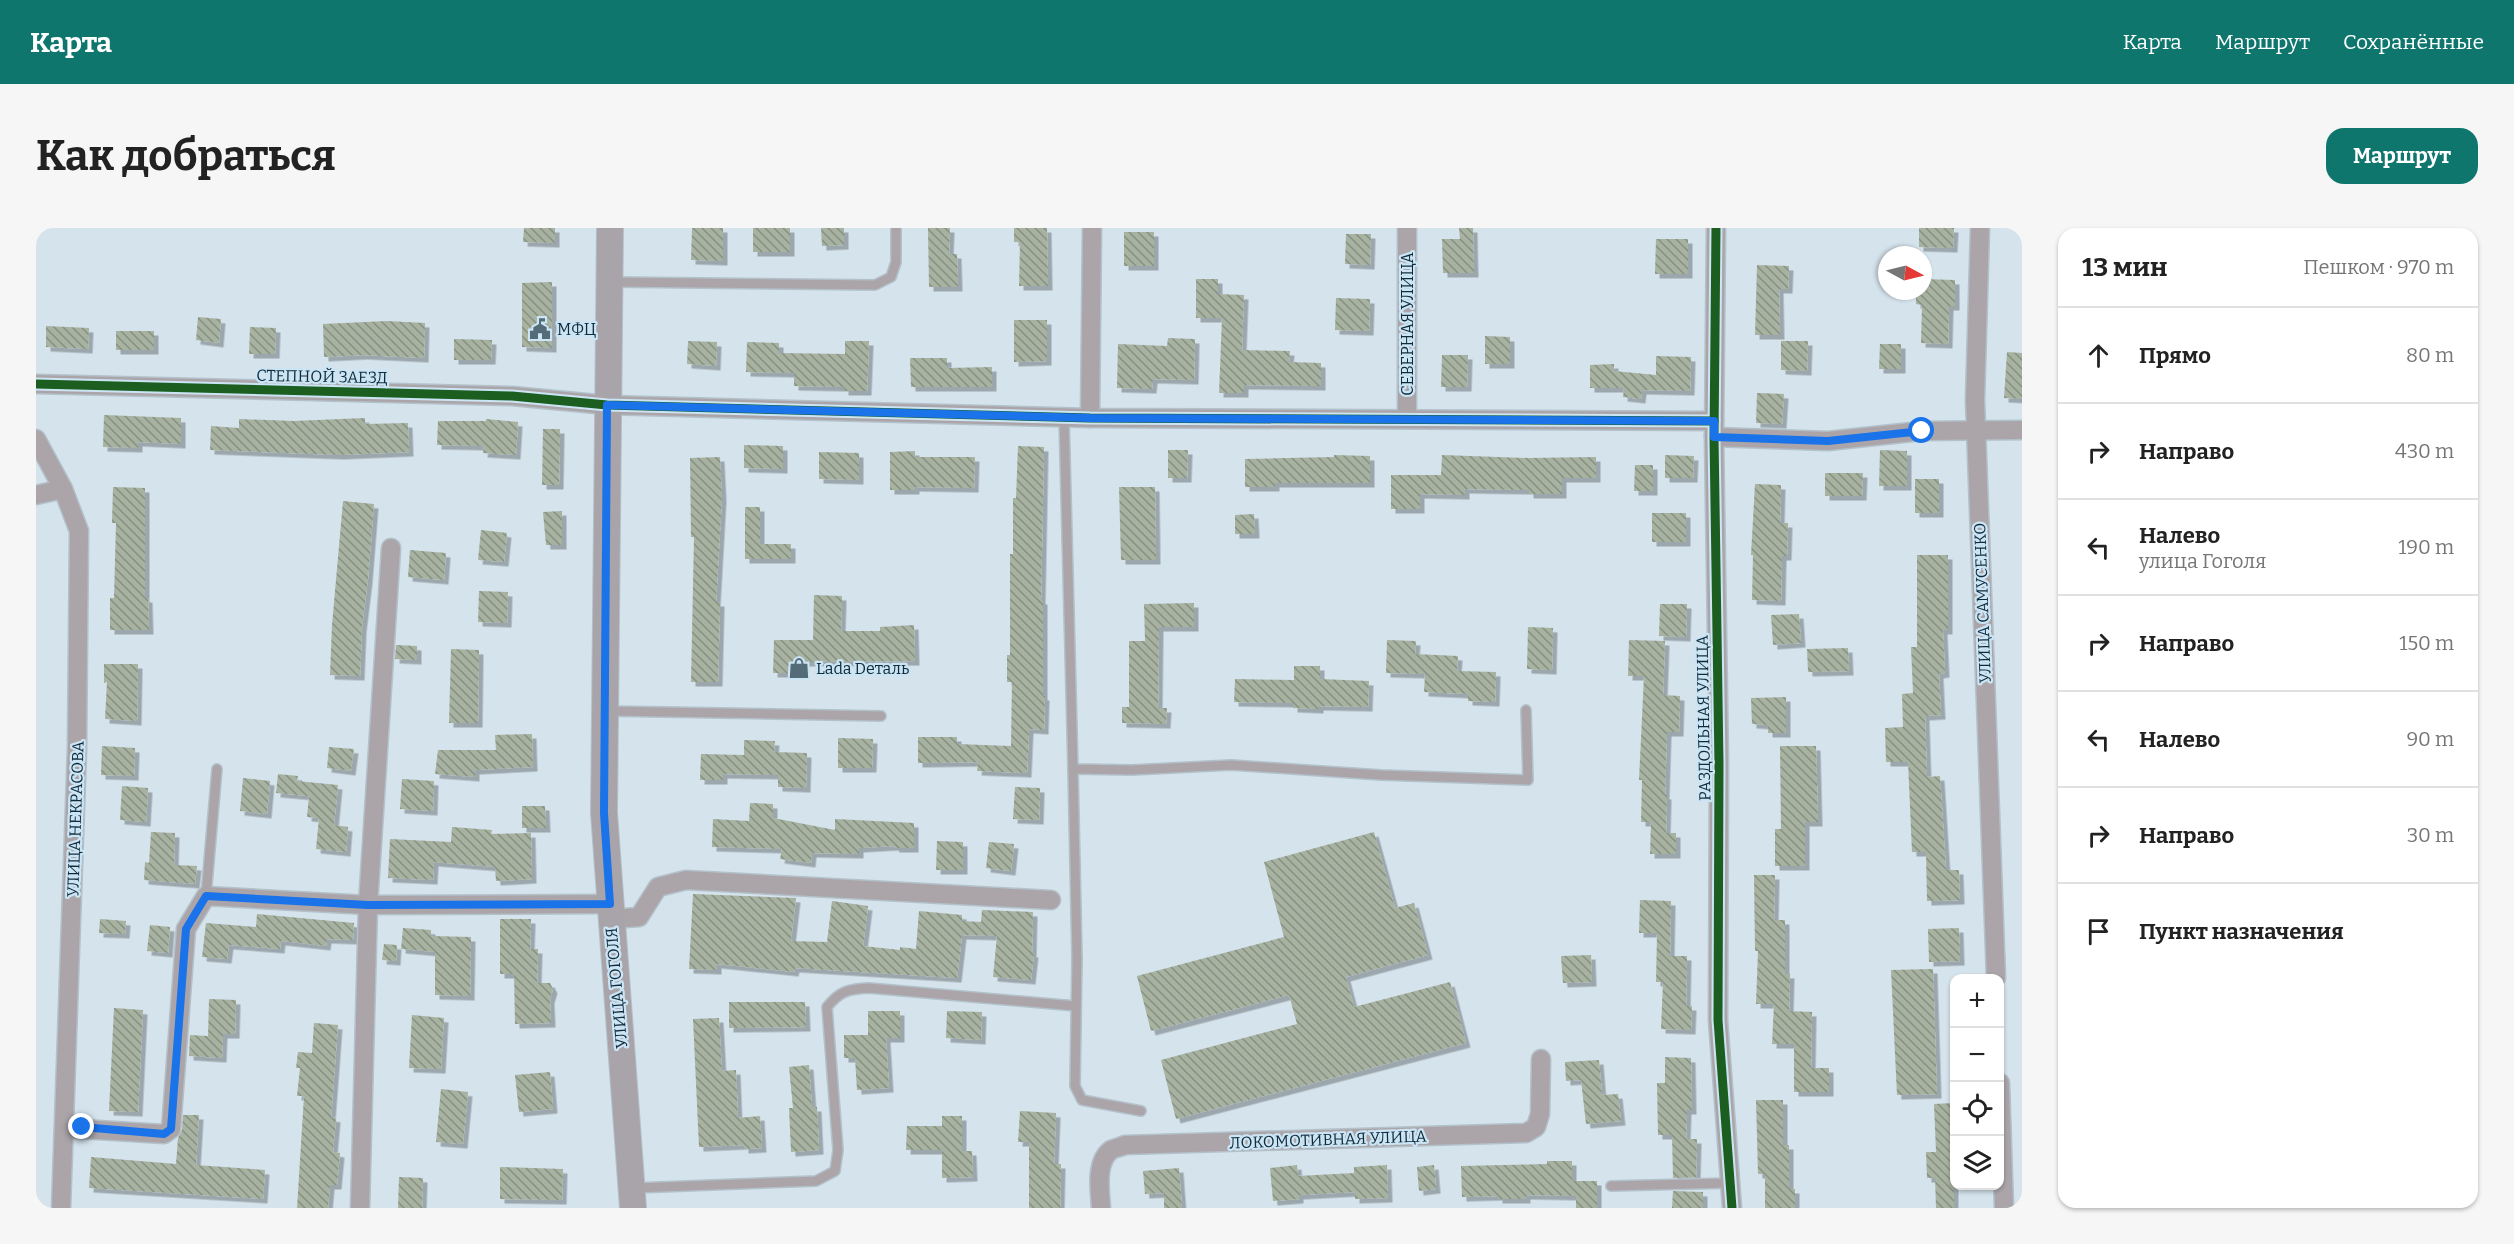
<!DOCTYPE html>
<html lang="ru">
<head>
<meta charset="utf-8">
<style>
	:root { --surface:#fff; --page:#f6f6f6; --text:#222; --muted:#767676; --line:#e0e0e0; --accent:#0f766e }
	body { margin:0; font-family:Bitter,serif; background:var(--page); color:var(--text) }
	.controls { position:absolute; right:18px; bottom:18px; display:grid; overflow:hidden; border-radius:12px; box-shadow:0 2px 4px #0004 }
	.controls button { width:54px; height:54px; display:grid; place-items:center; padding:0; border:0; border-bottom:2px solid var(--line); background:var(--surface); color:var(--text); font:30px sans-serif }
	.compass { position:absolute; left:1842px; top:18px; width:54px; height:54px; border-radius:50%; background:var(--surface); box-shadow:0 2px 4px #0004; rotate:97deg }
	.stop { position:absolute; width:18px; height:18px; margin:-14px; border:4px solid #1a73e8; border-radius:50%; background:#fff }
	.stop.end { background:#1a73e8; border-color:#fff; box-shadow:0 2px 6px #0008 }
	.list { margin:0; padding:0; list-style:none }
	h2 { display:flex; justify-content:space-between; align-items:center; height:78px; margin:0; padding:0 24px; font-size:26px }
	h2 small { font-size:20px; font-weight:400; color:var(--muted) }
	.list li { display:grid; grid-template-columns:39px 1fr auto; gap:18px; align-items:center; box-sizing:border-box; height:96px; padding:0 24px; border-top:2px solid var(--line) }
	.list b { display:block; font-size:22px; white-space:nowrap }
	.list p { margin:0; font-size:20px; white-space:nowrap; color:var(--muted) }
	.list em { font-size:20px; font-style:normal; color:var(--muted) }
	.icon { flex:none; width:33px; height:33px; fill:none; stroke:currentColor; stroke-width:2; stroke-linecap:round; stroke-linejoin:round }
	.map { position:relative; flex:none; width:1986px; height:980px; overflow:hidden; border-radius:18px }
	header { display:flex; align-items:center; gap:36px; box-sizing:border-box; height:84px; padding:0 30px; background:var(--accent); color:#fff }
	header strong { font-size:28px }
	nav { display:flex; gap:33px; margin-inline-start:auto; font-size:21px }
	.intro { display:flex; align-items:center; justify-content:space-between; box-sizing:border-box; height:144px; padding:0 36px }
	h1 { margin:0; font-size:42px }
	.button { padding:15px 27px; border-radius:18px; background:var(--accent); color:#fff; font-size:21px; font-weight:700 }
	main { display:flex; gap:36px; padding:0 36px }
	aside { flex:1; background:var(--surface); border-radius:18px; box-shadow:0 2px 4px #0004 }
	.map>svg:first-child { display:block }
	.building { fill:url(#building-back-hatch); filter:url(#shadow) }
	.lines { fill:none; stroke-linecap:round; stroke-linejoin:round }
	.service-casing { stroke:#b3c1ca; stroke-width:12 }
	.minor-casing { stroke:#b3c1ca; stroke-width:21 }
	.secondary-casing { stroke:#b3c1ca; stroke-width:28 }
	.service { stroke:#aba5a9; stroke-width:9 }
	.minor { stroke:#aba5a9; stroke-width:18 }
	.secondary { stroke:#a9a4aa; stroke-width:26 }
	.cycleway-casing { stroke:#cce5f5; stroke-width:13 }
	.cycleway { stroke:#1b5e20; stroke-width:9 }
	.route { stroke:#1a73e8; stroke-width:8 }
	.labels { text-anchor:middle; stroke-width:4.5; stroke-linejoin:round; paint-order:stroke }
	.street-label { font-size:16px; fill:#0f2a3a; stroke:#cce5f5 }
	.poi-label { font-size:16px; fill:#0f2a3a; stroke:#cce5f5; text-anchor:start }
</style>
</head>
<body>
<header>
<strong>Карта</strong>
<nav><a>Карта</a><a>Маршрут</a><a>Сохранённые</a></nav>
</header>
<div class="intro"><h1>Как добраться</h1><a class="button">Маршрут</a></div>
<main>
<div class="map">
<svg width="1986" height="980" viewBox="0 0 1986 980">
	<defs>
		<pattern id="building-back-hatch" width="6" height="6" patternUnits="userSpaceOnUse" patternTransform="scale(1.5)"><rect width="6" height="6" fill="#a8b2a0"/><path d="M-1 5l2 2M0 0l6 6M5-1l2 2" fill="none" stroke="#879183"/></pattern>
		<filter id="shadow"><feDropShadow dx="4.5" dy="4.5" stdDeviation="0" flood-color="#0004"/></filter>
	</defs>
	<rect width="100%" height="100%" fill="#d5e3ec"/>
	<g class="building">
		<path d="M488,0H519V15L487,14Z"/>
		<path d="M656,0H687V33L655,32Z"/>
		<rect x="717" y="0" width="37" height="24"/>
		<path d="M785,0H808V17L786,18Z"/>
		<path d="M892,0H914L913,26H921L922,59H893Z"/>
		<path d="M978,0H1011L1012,58H983L984,14H978Z"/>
		<path d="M1423,0H1437L1438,45H1407L1406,11H1424Z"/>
		<path d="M1883,0H1918L1917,20L1883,19Z"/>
		<rect x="1088" y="4" width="30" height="34"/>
		<path d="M1310,6H1335L1334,37L1309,36Z"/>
		<path d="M1620,11H1652V46H1619Z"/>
		<path d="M1721,37L1753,38L1752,61H1743L1744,107H1719Z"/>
		<path d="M1160,51H1182V66L1208,67L1206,122L1254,123L1253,134L1285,135V158L1208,157V165H1183L1186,90H1160Z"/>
		<path d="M1887,51L1919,52V78H1913L1912,116L1885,115L1886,77L1880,76V63H1887Z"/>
		<path d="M516,54V120L486,119V55Z"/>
		<path d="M1300,70L1334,71L1333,103L1299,102Z"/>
		<path d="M162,89L185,91L183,115L160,112Z"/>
		<path d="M978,92H1011V133L978,134Z"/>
		<path d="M351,93L389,95L388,130L327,127L288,129L287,96Z"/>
		<path d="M10,98L53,100L52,121L10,119Z"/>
		<path d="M214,99L240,100L239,126H213Z"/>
		<rect x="80" y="103" width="38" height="19"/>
		<path d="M1449,108L1474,109V136H1449Z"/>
		<path d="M1132,110L1159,111L1158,152L1117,151L1116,161L1081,160L1082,116L1131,118Z"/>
		<path d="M418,111L456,112L455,132H418Z"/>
		<path d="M652,113L681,114L680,138L651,136Z"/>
		<path d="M809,113H833L831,163H808V159L758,158V145L710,144L711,114L743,115V125L809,126Z"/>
		<path d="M1745,113H1772L1771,143L1745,142Z"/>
		<path d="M1844,116H1865V141H1843Z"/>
		<path d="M1971,124L1986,125V171L1968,170Z"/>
		<path d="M1406,127H1432L1431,159H1405Z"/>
		<path d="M1620,128L1655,129L1654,163L1606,162L1605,171L1587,169L1588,160H1554V137L1578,136V143L1620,147Z"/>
		<path d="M874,130H911V140L956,139V159H875Z"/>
		<path d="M1721,165L1748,166L1746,196L1720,195Z"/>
		<path d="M68,187L145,190V216L102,214V220L67,219Z"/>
		<path d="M329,190V196L372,195L373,224L303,227L174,222L175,198L203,200V191L257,193Z"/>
		<path d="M450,191L482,194L480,227L447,225L448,218L401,217L402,193H450Z"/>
		<path d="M507,201H524L523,257H506Z"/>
		<path d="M708,217L747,218V241L708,240Z"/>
		<path d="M982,218L1008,219L1005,372H1007V468H1009L1008,502L993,501L991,545L941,543L942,534L882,535V509H921V516L975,518L976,454H971V427H974V326H977V270H980Z"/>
		<path d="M1132,222H1152L1151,250H1132Z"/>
		<path d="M1844,222L1871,223V258H1843Z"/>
		<path d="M879,223V229H939L938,260L879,259V262H854V224Z"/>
		<path d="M783,224L823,225V252L783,251Z"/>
		<path d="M1298,227L1334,228V255H1239V259H1209V231L1298,229Z"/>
		<path d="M1406,227L1493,230L1560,229V250H1526V266H1493V262L1429,261V267L1384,266V281H1355V247H1405Z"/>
		<path d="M1629,227L1658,228L1657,250H1629Z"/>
		<path d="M684,229L686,269L680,374H684L682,454H655L658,309H655L654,230Z"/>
		<path d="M1599,237H1617V263H1598Z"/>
		<path d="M1789,245H1827L1826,268H1789Z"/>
		<rect x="1879" y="251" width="24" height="34"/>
		<path d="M1719,256L1745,257L1744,295H1752L1751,328H1746L1745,373L1716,372L1717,327H1715Z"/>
		<path d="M77,259L109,260V370H112L113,402H74V370H78L80,295H76Z"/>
		<path d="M1083,259H1119L1120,332H1085Z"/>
		<path d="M307,273L338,276L332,351L326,400L324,448L294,447L296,397Z"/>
		<path d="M709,279H724V316H755V331H709Z"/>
		<path d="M526,283V317H510L507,284Z"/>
		<rect x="1616" y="285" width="34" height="29"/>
		<path d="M1218,286L1219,306H1199V287Z"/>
		<path d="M445,302L471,305L468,334L442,332Z"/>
		<path d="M374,322L410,325L408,352L372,349Z"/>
		<path d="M1881,327H1912V402H1907L1909,445L1903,446L1905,487L1889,488L1891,549L1904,548L1910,642H1923L1924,672L1891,673L1890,624H1876L1872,534H1850L1849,500L1867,499L1866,466L1877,465L1875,419H1881Z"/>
		<path d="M443,363L472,364L471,395L442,394Z"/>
		<path d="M778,367L806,368L805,403H844V399L878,397L879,433L769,434V445H737L738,412H777Z"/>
		<path d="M1158,375V399H1123L1122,480H1131L1130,496L1086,495V479H1093V413H1109L1108,376Z"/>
		<path d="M1624,376H1651L1650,409L1623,408Z"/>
		<path d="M1763,386L1765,415L1737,417L1735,387Z"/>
		<path d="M1492,399L1517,400L1516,442L1491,441Z"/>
		<path d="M1351,412L1380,413L1379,426L1422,428L1421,443L1460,444L1459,474L1432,473V466L1388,464L1389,446L1350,445Z"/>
		<path d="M1593,412L1629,413L1627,467L1644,468L1643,504H1631L1629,567H1631L1630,605H1640V626H1614L1615,594H1605L1606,552H1603L1608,448H1592Z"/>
		<path d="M360,417L381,418V432L359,431Z"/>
		<path d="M1812,420L1813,443L1772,444L1771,421Z"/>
		<path d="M415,421L443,422L442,495H413Z"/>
		<path d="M68,436H102L101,493L69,491L71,454L68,455Z"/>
		<path d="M1258,438H1284V451L1333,453L1332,479L1283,478V481L1257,480V475L1198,474L1199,451L1258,452Z"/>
		<path d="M1750,469V505H1732V497L1716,496L1715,470Z"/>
		<path d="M496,506L497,539L439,542V549L399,546L402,522H460L459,507Z"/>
		<path d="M802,510L837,511L836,540H802Z"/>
		<path d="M708,512L739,513L738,524L771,525L770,560L742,559V547L687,546V552H664L665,526L708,527Z"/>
		<path d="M66,518L99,520L98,548L65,547Z"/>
		<path d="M1744,518H1780L1782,594H1769V638H1739V601H1745Z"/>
		<path d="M293,519L318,521L315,543L291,540Z"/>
		<path d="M242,546L262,548L261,553L302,557L298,597L312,599L310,624L280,621L283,590L271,589L273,568L240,565Z"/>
		<path d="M207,550L234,553L231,586L204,583Z"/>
		<path d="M366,551L398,553L397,583L364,581Z"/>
		<path d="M86,558L112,560L110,594L84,592Z"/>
		<path d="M979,559L1004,560L1003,592L977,591Z"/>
		<path d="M714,575L737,576V590L799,602V591L878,595V620H859L858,618L823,620V626L776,625L775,635L744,631L746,621L676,619L677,591L713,593Z"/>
		<path d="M486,578H509L510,600H486Z"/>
		<path d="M416,599L456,602L455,606L495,605L496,651L460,653L459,639L398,634L397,652L352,650L354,611L415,614Z"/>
		<path d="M115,604L139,605L138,637L161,638L159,656L108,652L109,634L113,635Z"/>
		<path d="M1338,604L1359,680L1378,675L1392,727L1310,749L1318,779L1414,754L1430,815L1140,891L1125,832L1261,796L1253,767L1115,803L1101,748L1248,709L1228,634Z"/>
		<path d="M901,613L927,614V642H900Z"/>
		<path d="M953,614L978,616L975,643L950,640Z"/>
		<path d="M1718,647H1739L1738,692H1749V746H1754L1753,783L1776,784L1775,840H1793V864H1758V816H1736L1738,776H1720L1722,723H1719Z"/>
		<path d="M657,666L760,670L755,713L791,714L796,673L832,678L827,718L864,722V719L880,721L883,683L926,687V693L945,694L946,682L997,684L996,725H998L995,752L957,749L961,708L926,707L921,750L759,740L758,744L681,736V742L653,741Z"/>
		<path d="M1604,672L1635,673L1634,728H1651L1650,778H1656L1655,802L1625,801L1627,754H1620L1621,705H1603Z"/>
		<path d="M221,686L318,695L317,712L291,711L290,718L245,713L244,721L193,717L191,731L166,729L170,695L220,699Z"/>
		<path d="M64,691L90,693L89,706L63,705Z"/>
		<path d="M464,691H495L494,721H502L501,755H514L517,761L514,771L515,795L479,796L478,746H464Z"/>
		<path d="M114,697L134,699L132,725L111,723Z"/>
		<path d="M367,700L395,702V708L435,709L434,768L399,767V724L365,721Z"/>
		<path d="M1923,700L1924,733L1893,734L1892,701Z"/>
		<path d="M348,716L361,717L360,733L346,732Z"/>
		<path d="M1555,727L1556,754L1527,755L1525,728Z"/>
		<path d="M1897,741L1901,866L1861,867L1855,742Z"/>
		<path d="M173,771L200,772L199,806H187L186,830L153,828L154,807L172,808Z"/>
		<path d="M693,774H769L770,799L693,800Z"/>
		<path d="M78,780L107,782L102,884L73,883Z"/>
		<path d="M832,783H864V810H850L853,860L821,862L819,830H808V807H832Z"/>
		<path d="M911,783L946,784L945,812L910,810Z"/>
		<path d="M376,787L408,790L405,841L373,840Z"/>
		<path d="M683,790L686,843L700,842L702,890L724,888L726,920L708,921V917L663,919L657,791Z"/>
		<path d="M278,795L302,797L295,889L300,890L297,924L304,925L301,957H294L292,980H261L268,868H261L264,840H260L262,824L276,825Z"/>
		<path d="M1629,829L1655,830L1656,882H1651L1650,911H1661L1660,949L1637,950L1636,907H1622L1621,855H1629Z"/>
		<path d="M1563,832L1566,867L1582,866L1585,893L1550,896L1545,852L1530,853L1529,834Z"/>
		<path d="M773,837L776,879H781L783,922L755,924L753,880H757L753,839Z"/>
		<path d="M514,844L517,881L483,884L479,847Z"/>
		<path d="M405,861L432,864L427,916L400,914Z"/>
		<path d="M1720,872H1747V917H1753V961H1759V980H1729V946H1722Z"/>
		<path d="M1918,875V980H1900L1899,950H1891L1890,924H1900L1898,876Z"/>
		<path d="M984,883L1020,885L1018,936H1025L1024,980H993V914H982Z"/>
		<path d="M147,887H163L160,937L229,942L227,971L53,960L55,929L140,936L142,910L146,902Z"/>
		<path d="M906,888H926V923H936L937,949L906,950V922H870L871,898H906Z"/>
		<path d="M1511,933H1536V953H1561V980H1540V968L1490,967V971H1462V968L1426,969L1425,938L1511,936Z"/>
		<path d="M1261,937L1262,948L1318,945V939L1351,937L1352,970L1319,971V964L1263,967V971L1237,973L1234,940Z"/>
		<path d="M1398,937L1400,961L1383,963L1381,939Z"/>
		<path d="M464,939L527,941L526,972L464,971Z"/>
		<path d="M1143,940L1146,980H1128V965L1109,966L1107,943Z"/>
		<path d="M363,949L387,950L386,980H362Z"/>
		<path d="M1637,963L1667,964V980H1636Z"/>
	</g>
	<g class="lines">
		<defs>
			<g id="service">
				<path d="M576,54L839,57L855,49L860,34V0"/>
				<path d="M1028,189L1037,541L1096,542L1195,537L1345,547L1492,552L1490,482"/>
				<path d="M570,483L845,488"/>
				<path d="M1037,541L1041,731L1039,858L1046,872L1105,883"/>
				<path d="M170,668L181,541"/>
				<path d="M1575,958L1694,955"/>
				<path d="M599,960L780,953L799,943L802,922L791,779C804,763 812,761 833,760L1040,778"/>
			</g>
			<g id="minor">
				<path d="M1371,0V191"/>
				<path d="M1680,0L1678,209L1683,536L1682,792L1696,980"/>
				<path d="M1944,0L1939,172L1960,750"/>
				<path d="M0,156L476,168L571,177L1054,190L1678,193"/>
				<path d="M1054,190L1056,0"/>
				<path d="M1678,209L1792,213L1885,203L1986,202"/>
				<path d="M0,211L27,261L43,303L41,520L25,980"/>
				<path d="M0,267L27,261"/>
				<path d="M575,691L603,689L622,659L650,652L1015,672"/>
				<path d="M1964,855L1968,980"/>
				<path d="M29,900L128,906L135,901L150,701L170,668L332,677L574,676"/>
				<path d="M324,980L332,677L355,320"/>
				<path d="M1065,980C1064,963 1059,934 1075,922C1079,920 1085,919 1089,917L1490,905L1500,899L1504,886L1505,831"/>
			</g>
			<path id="secondary" d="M574,0L568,585L597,980"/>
		</defs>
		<use href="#service" class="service-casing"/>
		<use href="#minor" class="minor-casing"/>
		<use href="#secondary" class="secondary-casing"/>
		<use href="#service" class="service"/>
		<use href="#minor" class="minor"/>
		<use href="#secondary" class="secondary"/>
		<defs>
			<g id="cycleway">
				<path d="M1680,0L1678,209L1683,536L1682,792L1696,980"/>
				<path d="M0,156L476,168L571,177L1054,190L1678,193"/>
			</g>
		</defs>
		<use href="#cycleway" class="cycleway-casing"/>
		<use href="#cycleway" class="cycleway"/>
	</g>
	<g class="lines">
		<path class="route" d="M46,899L128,906L135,901L150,701L170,668L332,677L574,676L568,585L571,177L1054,190L1678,193V209L1792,213L1886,203"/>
	</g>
	<defs>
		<symbol id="civic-bare" viewBox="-9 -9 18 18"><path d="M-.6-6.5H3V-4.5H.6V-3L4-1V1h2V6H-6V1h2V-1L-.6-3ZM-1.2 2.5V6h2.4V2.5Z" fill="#546b78" stroke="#cce5f5" stroke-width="2.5" paint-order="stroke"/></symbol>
		<symbol id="shop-bare" viewBox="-9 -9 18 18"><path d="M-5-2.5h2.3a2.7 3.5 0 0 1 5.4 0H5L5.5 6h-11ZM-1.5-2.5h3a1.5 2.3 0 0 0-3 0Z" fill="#546b78" stroke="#cce5f5" stroke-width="2.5" paint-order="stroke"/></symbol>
	</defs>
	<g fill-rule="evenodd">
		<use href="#civic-bare" x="489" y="86" width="30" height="30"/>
		<use href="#shop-bare" x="748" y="425" width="30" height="30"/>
	</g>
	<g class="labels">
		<g class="street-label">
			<text transform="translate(1371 96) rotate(-90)" y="6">СЕВЕРНАЯ УЛИЦА</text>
			<text transform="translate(286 148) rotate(1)" y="6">СТЕПНОЙ ЗАЕЗД</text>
			<text transform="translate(1946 375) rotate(-92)" y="6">УЛИЦА САМУСЕНКО</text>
			<text transform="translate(1667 490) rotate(-91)" y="6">РАЗДОЛЬНАЯ УЛИЦА</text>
			<text transform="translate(39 591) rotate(-88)" y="6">УЛИЦА НЕКРАСОВА</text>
			<text transform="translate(580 760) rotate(-95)" y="6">УЛИЦА ГОГОЛЯ</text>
			<text transform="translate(1292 911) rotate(-2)" y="6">ЛОКОМОТИВНАЯ УЛИЦА</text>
		</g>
		<g class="poi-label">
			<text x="521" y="107">МФЦ</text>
			<text x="780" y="446">Lada Dеталь</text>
		</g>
	</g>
</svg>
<div class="controls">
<button>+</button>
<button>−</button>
<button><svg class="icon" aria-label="locate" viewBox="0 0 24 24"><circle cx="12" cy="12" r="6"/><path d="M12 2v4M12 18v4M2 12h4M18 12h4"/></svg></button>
<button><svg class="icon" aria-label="layers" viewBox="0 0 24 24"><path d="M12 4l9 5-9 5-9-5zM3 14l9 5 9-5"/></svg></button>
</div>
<svg class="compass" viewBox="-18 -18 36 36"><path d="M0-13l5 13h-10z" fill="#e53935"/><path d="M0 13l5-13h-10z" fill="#767676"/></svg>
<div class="stop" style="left:1886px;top:203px"></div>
<div class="stop end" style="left:46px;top:899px"></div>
</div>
<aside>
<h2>13 мин<small>Пешком · 970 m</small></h2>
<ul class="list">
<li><svg class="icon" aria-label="ahead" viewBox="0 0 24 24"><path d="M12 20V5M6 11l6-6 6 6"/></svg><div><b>Прямо</b></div><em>80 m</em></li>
<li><svg class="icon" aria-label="right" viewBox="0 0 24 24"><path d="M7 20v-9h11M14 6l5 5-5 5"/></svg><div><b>Направо</b></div><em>430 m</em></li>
<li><svg class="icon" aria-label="left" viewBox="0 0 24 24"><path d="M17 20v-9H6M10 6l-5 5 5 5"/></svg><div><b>Налево</b><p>улица Гоголя</p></div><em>190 m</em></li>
<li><svg class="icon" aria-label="right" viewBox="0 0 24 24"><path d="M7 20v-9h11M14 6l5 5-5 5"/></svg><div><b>Направо</b></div><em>150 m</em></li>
<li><svg class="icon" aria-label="left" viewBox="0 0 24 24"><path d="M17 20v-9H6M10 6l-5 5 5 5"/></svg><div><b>Налево</b></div><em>90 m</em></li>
<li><svg class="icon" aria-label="right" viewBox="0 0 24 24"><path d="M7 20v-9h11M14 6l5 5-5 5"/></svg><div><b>Направо</b></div><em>30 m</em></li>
<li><svg class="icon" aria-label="arrive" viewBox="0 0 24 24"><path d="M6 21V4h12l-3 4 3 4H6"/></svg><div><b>Пункт назначения</b></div></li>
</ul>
</aside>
</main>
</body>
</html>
